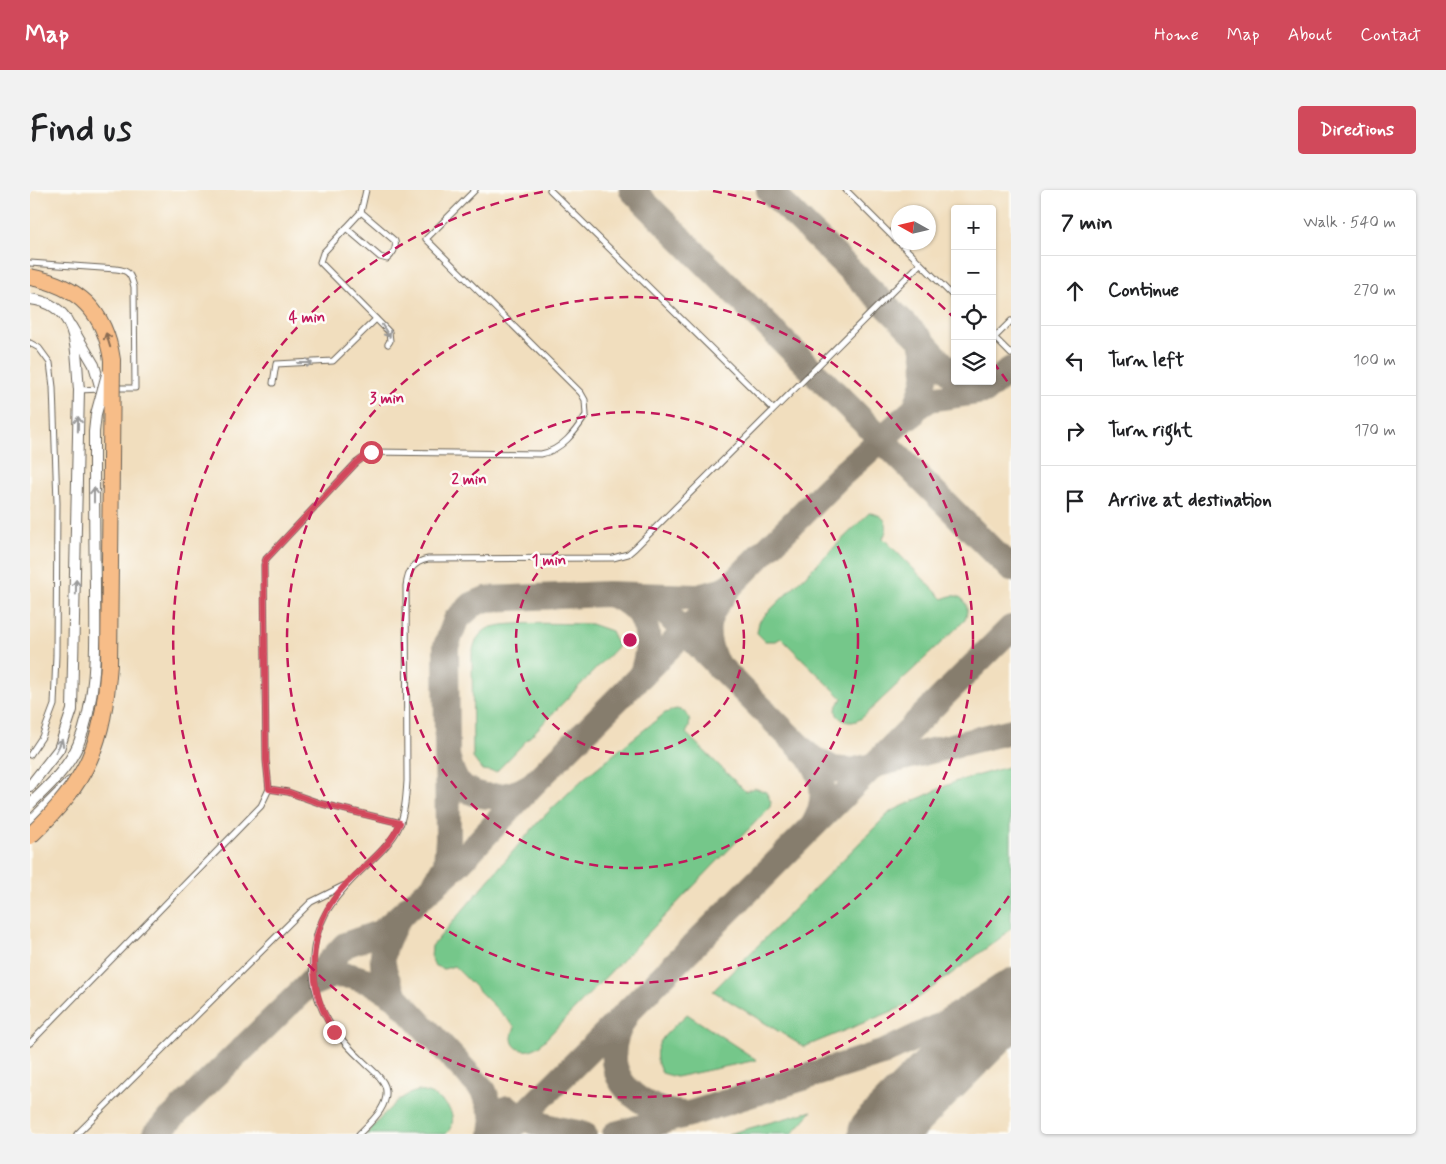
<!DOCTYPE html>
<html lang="en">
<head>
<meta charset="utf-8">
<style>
	:root { --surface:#fff; --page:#f2f2f2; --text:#202124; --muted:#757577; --line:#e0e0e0; --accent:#d1495b }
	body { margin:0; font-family:Mynerve,sans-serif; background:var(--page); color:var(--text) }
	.controls { position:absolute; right:15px; top:15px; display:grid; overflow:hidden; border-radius:5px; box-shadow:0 1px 4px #0004 }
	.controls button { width:45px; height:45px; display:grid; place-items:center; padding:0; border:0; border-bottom:1px solid var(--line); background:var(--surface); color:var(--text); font:25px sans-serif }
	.compass { position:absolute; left:861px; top:15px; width:45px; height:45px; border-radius:50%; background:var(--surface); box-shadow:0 1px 4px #0004; rotate:278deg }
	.stop { position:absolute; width:15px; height:15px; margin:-11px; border:4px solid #d1495b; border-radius:50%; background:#fff }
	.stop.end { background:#d1495b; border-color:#fff; box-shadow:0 1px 5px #0008 }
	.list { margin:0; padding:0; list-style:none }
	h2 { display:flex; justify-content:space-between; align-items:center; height:65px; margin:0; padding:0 20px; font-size:21px }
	h2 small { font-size:16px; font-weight:400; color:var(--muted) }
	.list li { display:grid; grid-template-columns:32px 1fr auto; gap:15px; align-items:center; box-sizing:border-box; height:70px; padding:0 20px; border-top:1px solid var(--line) }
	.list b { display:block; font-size:19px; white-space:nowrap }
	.list em { font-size:16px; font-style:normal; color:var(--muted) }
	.icon { flex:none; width:28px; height:28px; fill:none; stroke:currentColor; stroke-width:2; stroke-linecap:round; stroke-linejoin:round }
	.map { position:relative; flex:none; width:981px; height:944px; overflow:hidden; border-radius:5px }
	header { display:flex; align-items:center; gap:30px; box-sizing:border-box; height:70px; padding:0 25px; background:var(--accent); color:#fff }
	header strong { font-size:24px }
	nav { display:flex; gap:28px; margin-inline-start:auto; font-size:18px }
	.intro { display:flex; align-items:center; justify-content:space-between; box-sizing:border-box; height:120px; padding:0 30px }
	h1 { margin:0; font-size:35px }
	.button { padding:12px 22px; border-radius:5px; background:var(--accent); color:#fff; font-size:18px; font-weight:700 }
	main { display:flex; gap:30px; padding:0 30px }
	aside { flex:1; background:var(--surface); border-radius:5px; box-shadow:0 1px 4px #0004 }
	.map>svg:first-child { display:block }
	.green { fill:#75c78a; stroke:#487253 }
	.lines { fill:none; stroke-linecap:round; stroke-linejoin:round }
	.taxiway { stroke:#867d6d; stroke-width:26 }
	.runway { stroke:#867d6d; stroke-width:64 }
	.service-casing { stroke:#676055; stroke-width:7 }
	.minor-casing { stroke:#676055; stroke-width:12 }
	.service { stroke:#fff; stroke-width:5 }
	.minor { stroke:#fff; stroke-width:10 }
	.minor-bridge-casing { stroke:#676055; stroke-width:12; stroke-linecap:butt }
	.trunk-bridge-casing { stroke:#676055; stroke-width:18; stroke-linecap:butt }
	.minor-bridge { stroke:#fff; stroke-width:10 }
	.trunk-bridge { stroke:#f7bd88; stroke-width:16 }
	.oneway { stroke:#999 }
	.oneway2 { stroke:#8a6c52 }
	.route { stroke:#d1495b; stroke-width:6 }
	.ring { fill:none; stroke:#c2185b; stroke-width:2.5; stroke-dasharray:9 6 }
	.centre { fill:#c2185b; stroke:#fdfcf7; stroke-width:2.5 }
	.ring-label { font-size:15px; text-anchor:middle; font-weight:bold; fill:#c2185b; stroke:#fdfcf7; stroke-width:5; stroke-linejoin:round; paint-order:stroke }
</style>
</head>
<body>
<header>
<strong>Map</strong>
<nav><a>Home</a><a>Map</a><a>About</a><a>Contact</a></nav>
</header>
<div class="intro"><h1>Find us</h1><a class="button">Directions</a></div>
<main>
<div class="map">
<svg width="981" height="944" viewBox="0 0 981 944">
	<rect width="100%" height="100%" fill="#fdfcf7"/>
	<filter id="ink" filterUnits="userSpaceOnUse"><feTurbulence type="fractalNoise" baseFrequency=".02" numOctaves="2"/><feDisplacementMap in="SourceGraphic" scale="10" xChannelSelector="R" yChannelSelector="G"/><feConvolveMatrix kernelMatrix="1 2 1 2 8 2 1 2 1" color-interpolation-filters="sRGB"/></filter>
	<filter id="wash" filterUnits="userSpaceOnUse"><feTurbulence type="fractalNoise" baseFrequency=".0096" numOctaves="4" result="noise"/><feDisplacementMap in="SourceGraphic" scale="20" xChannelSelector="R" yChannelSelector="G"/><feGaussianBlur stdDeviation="1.12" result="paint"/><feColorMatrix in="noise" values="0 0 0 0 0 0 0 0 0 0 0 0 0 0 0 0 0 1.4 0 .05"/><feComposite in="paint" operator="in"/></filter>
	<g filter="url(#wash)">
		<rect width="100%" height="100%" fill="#f1debe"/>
		<g class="green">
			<path d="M839,323C855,324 861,335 853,348L913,409C930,399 943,414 934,431L833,527C824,534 815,534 807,525L806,519L812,508L751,448L746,451H735L727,443L729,432L735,425Z"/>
			<path d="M561,434L581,441L588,456L466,582L452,580L443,568L442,463C445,452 448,443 459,438C475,431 540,434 561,434Z"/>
			<path d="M646,519C660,521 663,533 656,543L715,601L725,598L736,602L741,612L740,617L509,856C492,867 475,856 485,837L424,776L414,779L405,776L401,768L402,756L509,631L553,589L635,523Z"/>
			<path d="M981,576V738L973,746L880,814L774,857L683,801L860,622L924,592Z"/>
			<path d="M657,824L727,870L646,887L632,883C616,855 638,843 657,824Z"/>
			<path d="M389,901C409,903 435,925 416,944H336C351,929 368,904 389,901Z"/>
			<path d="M782,921L762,944H698Z"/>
		</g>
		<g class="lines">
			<g class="taxiway">
				<path d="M602,0L981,379"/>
				<path d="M739,0L892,151L925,187"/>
				<path d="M882,225C895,196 900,182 892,151"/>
				<path d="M581,405C622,419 623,453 611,486"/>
				<path d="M609,407L622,411L636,423L779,566C795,587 797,611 784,634"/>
				<path d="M779,566L803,579L821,581L981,541"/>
				<path d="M418,569C420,576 422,585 427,591C444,612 480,609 500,596"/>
				<path d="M406,691L416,674L418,649L416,456L426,430L442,415L456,409L578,404L667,407L691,401L702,394C677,424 669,440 688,477"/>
				<path d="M279,795L303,785L321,786L341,792L366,807L454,901L464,927L462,944"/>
				<path d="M366,807C347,773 349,762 368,729"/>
				<path d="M595,827C564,879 600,919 653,924"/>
				<path d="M478,918C501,934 527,940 554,944"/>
				<path d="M125,944L276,797L315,755L352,742L429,673L502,595L732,364L809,287L885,219L900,209L955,201L981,179"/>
				<path d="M475,944L981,438"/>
				<path d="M585,944L656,925L855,862L911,835L981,791"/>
			</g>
			<path class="runway" d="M850,944L981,813"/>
		</g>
	</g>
	<g filter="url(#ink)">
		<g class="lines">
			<defs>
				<g id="service">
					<path d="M336,0L331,22L293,63L290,72L359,142L360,151L358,154"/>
					<path d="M520,0L743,219"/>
					<path d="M816,0L868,52"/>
					<path d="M316,38L350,67L357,69C362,65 367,58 365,51L331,22"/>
					<path d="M869,52L925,108"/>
					<path d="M0,73L86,79C99,80 101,85 104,97L105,198H84"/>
					<path d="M962,145L981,164"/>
					<path d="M965,147L981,131"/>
					<path d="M0,153L9,158L20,173L23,197L27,313L26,465L24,515L12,547L0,565"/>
					<path d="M243,193L246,174L303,171L346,129"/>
					<path d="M49,200L71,199"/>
					<path d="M239,599L258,602L292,614L371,633"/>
					<path d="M0,853L231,616L239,599L236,570L234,375L236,369L326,273L341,262L511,264C532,260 545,242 556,225L555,210L551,203L396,49L445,0"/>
					<path d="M47,944L281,712L313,696"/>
					<path d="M329,944C341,932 361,915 355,896C352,887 342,880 335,873C308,848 286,823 283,784C280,735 302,708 336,676C347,665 361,653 368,639C375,624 376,607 377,591L376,396C378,381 383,372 398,369L583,368L598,364L605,358L890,74"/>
				</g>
				<g id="minor">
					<path d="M0,109C51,115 45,161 49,200L42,520L29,559L0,596"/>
					<path d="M41,136L64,175L73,206"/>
					<path d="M0,632L40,592"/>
				</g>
			</defs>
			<use href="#service" class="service-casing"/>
			<use href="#minor" class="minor-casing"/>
			<use href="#service" class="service"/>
			<use href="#minor" class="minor"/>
			<defs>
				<path id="minor-bridge" d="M0,614C18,597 38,578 48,555C69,505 65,447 65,394C64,343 64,293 64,242L66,224L77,184"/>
				<path id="trunk-bridge" d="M0,87C48,96 75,121 82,170L79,474C73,554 59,590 0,646"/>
			</defs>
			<use href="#minor-bridge" class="minor-bridge-casing"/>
			<use href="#trunk-bridge" class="trunk-bridge-casing"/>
			<use href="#minor-bridge" class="minor-bridge"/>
			<use href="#trunk-bridge" class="trunk-bridge"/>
		</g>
		<defs><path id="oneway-shaft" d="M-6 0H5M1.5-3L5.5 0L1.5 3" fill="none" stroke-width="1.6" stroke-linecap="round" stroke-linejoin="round" transform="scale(1.25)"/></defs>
		<g class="oneway">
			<use href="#oneway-shaft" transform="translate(356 141) rotate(57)"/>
			<use href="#oneway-shaft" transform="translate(275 173)"/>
			<use href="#oneway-shaft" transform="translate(48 234) rotate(-89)"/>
			<use href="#oneway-shaft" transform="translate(64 305) rotate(-90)"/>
			<use href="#oneway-shaft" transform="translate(46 397) rotate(-89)"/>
			<use href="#oneway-shaft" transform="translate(29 556) rotate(-63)"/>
		</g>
		<use class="oneway2" href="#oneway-shaft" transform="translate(78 150) rotate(-107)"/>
	</g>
	<g class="lines" filter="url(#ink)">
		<path class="route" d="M304,842C275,795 276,737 315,695C335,675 359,659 370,633L292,614L258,602L239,599L236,570L234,375L236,369L326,273L341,262"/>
	</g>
	<g class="ring">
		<circle cx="600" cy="450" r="114"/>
		<circle cx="600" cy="450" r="228"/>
		<circle cx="600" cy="450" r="343"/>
		<path d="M979 706A457 457 0 1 1 517 1M683 1A457 457 0 0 1 923 127M963 172A457 457 0 0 1 979 194"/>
	</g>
	<circle cx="600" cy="450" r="8" class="centre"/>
	<g class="ring-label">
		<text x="277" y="132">4 min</text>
		<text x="357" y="213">3 min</text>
		<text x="439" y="294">2 min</text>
		<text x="519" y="375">1 min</text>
	</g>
</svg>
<div class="controls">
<button>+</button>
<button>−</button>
<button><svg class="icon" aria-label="locate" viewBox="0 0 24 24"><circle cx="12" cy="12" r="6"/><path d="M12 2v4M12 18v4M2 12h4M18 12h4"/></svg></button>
<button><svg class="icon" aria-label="layers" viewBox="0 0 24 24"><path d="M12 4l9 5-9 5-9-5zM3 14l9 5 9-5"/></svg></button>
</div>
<svg class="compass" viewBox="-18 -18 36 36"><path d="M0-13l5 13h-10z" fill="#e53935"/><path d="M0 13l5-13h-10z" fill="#757577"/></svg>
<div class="stop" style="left:341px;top:262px"></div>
<div class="stop end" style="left:304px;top:842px"></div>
</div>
<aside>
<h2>7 min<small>Walk · 540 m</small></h2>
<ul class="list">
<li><svg class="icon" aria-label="ahead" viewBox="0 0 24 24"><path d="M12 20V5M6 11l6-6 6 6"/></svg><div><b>Continue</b></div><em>270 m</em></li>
<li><svg class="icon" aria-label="left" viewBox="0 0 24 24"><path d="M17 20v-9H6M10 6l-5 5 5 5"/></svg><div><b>Turn left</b></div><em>100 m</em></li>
<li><svg class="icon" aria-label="right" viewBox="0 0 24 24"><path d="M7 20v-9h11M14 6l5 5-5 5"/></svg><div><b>Turn right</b></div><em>170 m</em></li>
<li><svg class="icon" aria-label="arrive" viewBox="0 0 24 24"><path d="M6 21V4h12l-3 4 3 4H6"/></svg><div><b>Arrive at destination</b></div></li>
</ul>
</aside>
</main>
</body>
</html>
